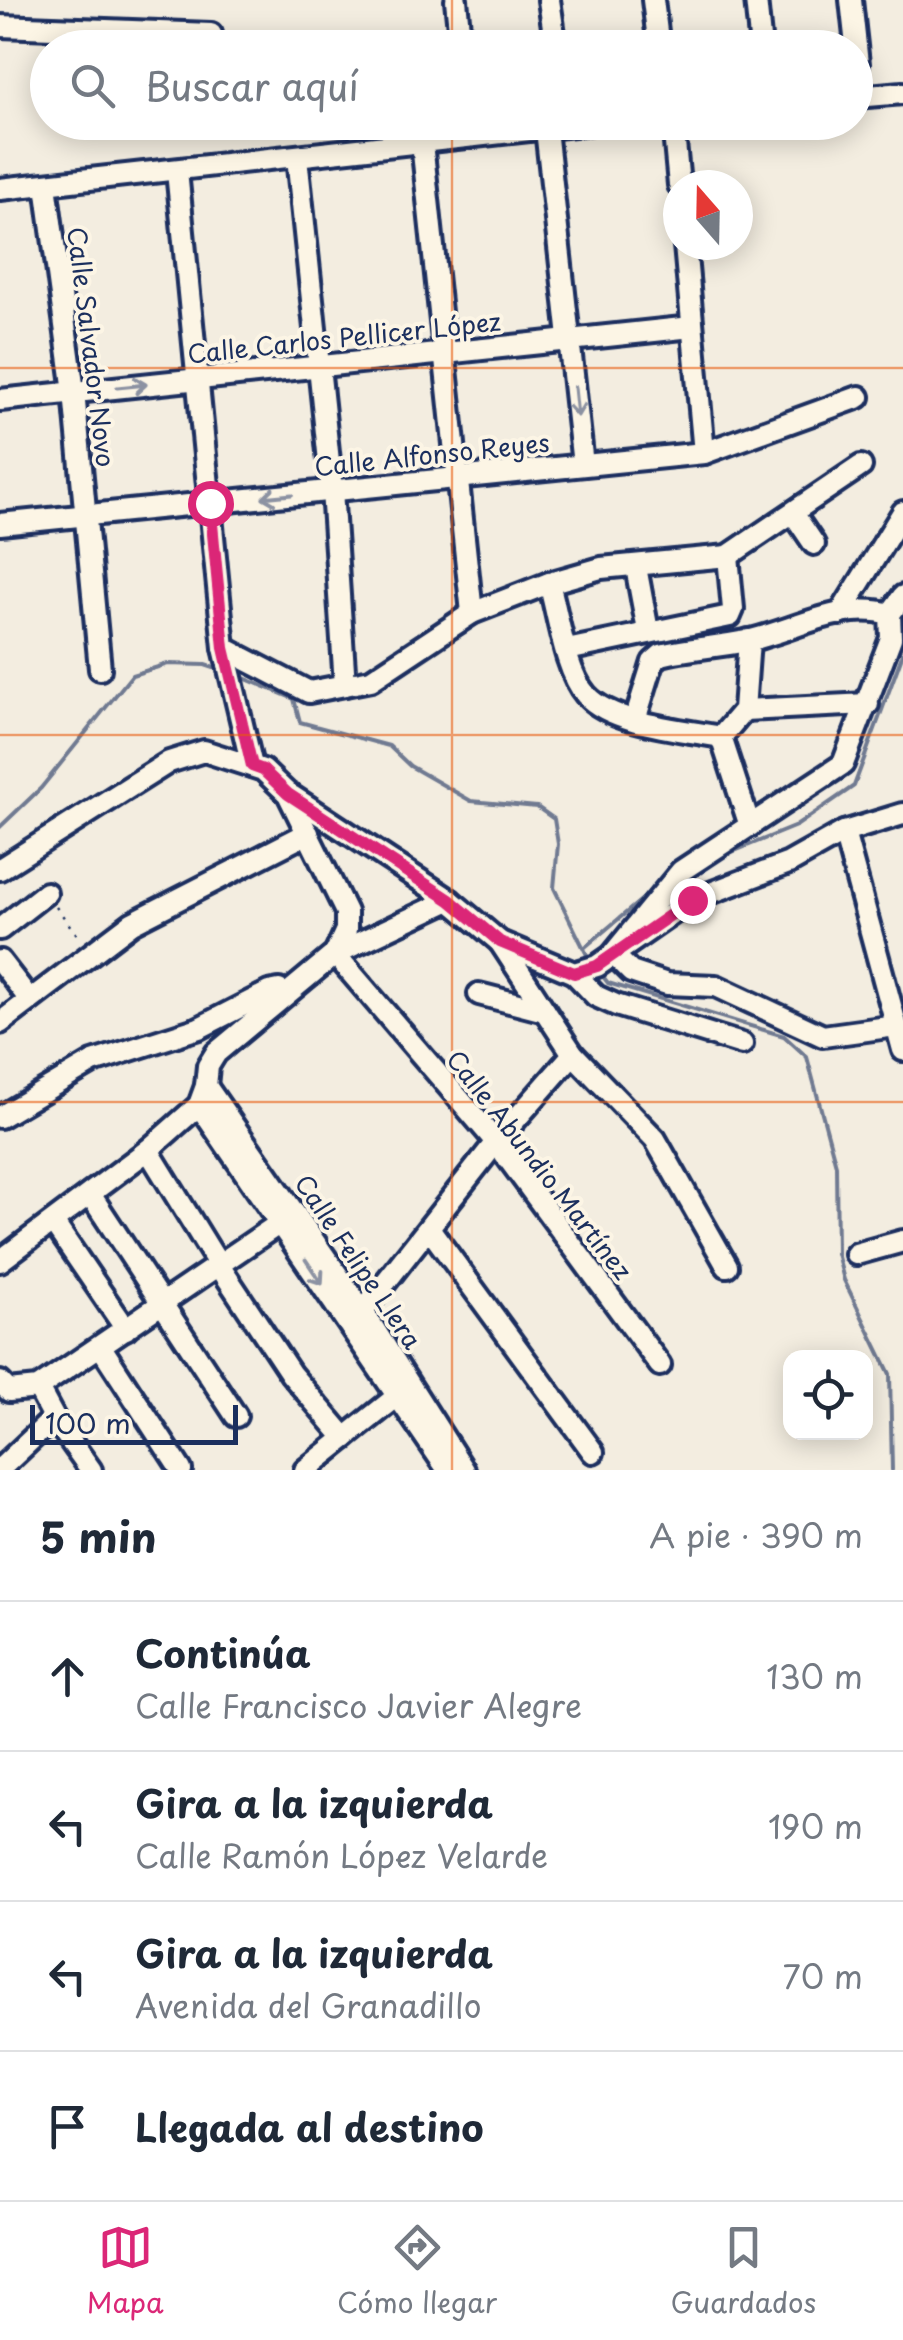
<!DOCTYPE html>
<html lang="es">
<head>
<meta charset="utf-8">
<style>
	:root { --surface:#fff; --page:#f6f6f7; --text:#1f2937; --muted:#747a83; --line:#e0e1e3; --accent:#db2777 }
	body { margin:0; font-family:"Playpen Sans",sans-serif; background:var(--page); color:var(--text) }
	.controls { position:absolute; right:30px; bottom:30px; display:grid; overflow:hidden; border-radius:20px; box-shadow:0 5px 25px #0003 }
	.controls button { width:90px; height:90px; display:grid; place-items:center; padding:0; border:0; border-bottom:2px solid var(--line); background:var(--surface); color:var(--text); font:50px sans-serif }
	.compass { position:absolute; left:663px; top:170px; width:90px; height:90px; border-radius:50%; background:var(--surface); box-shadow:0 5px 25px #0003; rotate:340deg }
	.scale { position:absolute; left:30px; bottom:25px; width:208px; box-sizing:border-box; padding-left:10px; border:5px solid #1b2f5e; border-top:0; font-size:28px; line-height:35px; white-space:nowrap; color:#1b2f5e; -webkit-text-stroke:8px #fcf5e5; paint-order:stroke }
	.stop { position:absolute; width:30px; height:30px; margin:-22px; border:8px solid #db2777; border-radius:50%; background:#fff }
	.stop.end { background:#db2777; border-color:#fff; box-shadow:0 2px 10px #0008 }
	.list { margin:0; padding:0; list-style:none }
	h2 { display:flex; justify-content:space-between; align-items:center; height:130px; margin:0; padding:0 40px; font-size:42px }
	h2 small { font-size:32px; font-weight:400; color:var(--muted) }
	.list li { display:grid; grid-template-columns:65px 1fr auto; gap:30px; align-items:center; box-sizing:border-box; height:150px; padding:0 40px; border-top:2px solid var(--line) }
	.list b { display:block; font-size:38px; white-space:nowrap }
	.list p { margin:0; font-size:32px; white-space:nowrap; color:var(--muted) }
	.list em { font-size:32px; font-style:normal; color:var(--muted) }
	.icon { flex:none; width:55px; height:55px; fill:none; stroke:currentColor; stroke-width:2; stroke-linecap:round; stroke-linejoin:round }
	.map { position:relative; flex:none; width:903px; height:1470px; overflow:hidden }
	.search { position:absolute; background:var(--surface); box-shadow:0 5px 25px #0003; left:30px; right:30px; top:30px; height:110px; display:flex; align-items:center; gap:25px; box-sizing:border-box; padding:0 35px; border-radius:55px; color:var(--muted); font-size:38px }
	.sheet { height:730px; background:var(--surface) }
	nav { display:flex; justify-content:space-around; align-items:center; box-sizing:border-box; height:140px; border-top:2px solid var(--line); background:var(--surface); font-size:28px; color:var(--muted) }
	nav a { display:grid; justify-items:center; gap:5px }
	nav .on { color:var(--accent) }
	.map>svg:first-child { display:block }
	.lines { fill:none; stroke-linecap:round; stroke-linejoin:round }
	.stream { stroke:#707a91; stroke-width:4 }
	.minor-casing { stroke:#1b2f5e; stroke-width:28 }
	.path { stroke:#1b2f5e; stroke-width:2.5; stroke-dasharray:2.5 8; stroke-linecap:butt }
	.minor { stroke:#fcf5e5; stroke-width:20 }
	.oneway { stroke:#8c92a2 }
	.route { stroke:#db2777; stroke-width:12 }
	.grid { fill:none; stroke:#e8590c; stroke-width:2.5; stroke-opacity:0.55 }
	.labels { text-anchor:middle; stroke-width:8; stroke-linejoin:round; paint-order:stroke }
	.street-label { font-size:25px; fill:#1b2f5e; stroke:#fcf5e5 }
</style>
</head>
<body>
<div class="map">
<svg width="903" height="1470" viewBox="0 0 903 1470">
	<rect width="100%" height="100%" fill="#f3ede0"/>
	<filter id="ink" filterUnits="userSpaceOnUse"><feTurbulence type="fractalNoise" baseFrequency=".01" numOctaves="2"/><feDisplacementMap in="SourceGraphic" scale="20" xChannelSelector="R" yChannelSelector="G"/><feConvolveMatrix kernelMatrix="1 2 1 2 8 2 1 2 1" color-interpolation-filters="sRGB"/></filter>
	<g filter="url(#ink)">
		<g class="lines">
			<g class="stream">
				<path d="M239,676L294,699L300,722L389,746L410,766L471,801L537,807L554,819L558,844L554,888L589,959"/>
				<path d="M0,827L41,788L132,675L168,664L205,665L220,670"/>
				<path d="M720,857L796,826L854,786L903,653"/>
				<path d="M584,948L653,890"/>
				<path d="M601,974L608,983L784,1036L807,1057L836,1165L837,1253L844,1280L890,1374L892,1470"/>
			</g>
			<defs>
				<g id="minor">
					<path d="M456,0L461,48"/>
					<path d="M549,0L556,48"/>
					<path d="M653,0L659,48"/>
					<path d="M756,0L761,48"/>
					<path d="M851,0L858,64"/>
					<path d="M0,26L211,34"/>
					<path d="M856,97L903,93"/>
					<path d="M673,122L679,185"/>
					<path d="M546,129L583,465"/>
					<path d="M422,143L472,613"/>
					<path d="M297,157L332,490L345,685"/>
					<path d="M177,171L224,648L252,766"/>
					<path d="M46,185L74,392L100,669"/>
					<path d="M0,189L601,122"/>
					<path d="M685,245L704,453"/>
					<path d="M0,400L692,327"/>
					<path d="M793,513L814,544"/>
					<path d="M0,524L704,453L859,397"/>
					<path d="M636,567L648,631"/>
					<path d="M549,583C558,614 565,671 586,695C612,724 684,730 721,737"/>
					<path d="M840,614L903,512"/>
					<path d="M749,640L744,710L721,737L750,826"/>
					<path d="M224,648L309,692L371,680L472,613L549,583L601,568L728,556L861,466"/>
					<path d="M567,650L730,616L733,609L728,556"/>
					<path d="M744,710L868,704"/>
					<path d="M635,720L653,662L661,655C689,648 718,647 746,641C791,632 843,600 890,614"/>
					<path d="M292,796L450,900L500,942L574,973L597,966L692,900L789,863L844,832L903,814"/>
					<path d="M844,832L903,1050"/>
					<path d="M0,869L169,762L204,751L263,770L288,794L346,912V930L335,954L216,1053L208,1066L206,1086L199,1105L148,1150L0,1261"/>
					<path d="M450,900L335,954L496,1142L660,1365"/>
					<path d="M0,929L46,893"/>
					<path d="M500,942L573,1054L655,1139L727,1266"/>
					<path d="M0,961L30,1000"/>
					<path d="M574,973L596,996L616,1005L742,1044"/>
					<path d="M479,994L545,1011"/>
					<path d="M0,1023L132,923L308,833"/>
					<path d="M896,1026L823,1036L716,986L667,984L631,972L613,954L681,871L843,764L891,638L890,614L903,596"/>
					<path d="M206,1086L364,1313L464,1470"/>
					<path d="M199,1105L448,1470"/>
					<path d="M0,1117L93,1062L199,1028L269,992L279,990"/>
					<path d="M148,1150L220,1267L291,1374L345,1438"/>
					<path d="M90,1194L236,1416"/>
					<path d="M53,1222L126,1329"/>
					<path d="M429,1228L593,1452"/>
					<path d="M856,1254L903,1241"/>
					<path d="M355,1321L496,1142L573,1054"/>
					<path d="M101,1347L181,1470"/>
					<path d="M0,1382L9,1391L38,1388L280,1223"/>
					<path d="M38,1388L54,1418L91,1470"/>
					<path d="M0,1469L54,1418"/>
					<path d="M305,1470L405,1390"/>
				</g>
			</defs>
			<use href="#minor" class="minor-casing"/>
			<path class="path" d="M56,907L81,940"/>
			<use href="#minor" class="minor"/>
		</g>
		<defs><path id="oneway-shaft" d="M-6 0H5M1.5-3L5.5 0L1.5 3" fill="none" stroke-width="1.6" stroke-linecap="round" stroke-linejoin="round" transform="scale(2.5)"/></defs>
		<g class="oneway">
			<use href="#oneway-shaft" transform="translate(132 386) rotate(-6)"/>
			<use href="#oneway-shaft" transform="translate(576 402) rotate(84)"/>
			<use href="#oneway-shaft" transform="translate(277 496) rotate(174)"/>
			<use href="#oneway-shaft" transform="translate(314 1272) rotate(56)"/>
		</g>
	</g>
	<g class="lines" filter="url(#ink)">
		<path class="route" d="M210,503L224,648L252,766L263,770L288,794L450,900L500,942L574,973L597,966L692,900"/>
	</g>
	<path class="grid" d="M452,0V48M452,122V1470M0,368H903M0,735H903M0,1102H903"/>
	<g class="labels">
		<g class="street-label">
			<text transform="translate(344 338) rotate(-6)" y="9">Calle Carlos Pellicer López</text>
			<text transform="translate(91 347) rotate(83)" y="9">Calle Salvador Novo</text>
			<text transform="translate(432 455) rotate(-6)" y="9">Calle Alfonso Reyes</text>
			<text transform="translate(539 1165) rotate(52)" y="9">Calle Abundio Martínez</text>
			<text transform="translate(358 1262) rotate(56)" y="9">Calle Felipe Llera</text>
		</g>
	</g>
</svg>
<div class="controls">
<button><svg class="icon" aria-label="locate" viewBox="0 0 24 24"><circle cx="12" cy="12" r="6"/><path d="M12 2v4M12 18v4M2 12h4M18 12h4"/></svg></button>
</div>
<svg class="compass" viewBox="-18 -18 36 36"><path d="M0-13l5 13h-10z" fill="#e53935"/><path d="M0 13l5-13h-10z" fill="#747a83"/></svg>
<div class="scale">100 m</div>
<div class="stop" style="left:210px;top:503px"></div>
<div class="stop end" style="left:692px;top:900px"></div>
<div class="search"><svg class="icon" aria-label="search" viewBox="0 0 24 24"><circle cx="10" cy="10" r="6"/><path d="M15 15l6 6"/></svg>Buscar aquí</div>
</div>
<section class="sheet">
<h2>5 min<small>A pie · 390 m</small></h2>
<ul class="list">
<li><svg class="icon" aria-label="ahead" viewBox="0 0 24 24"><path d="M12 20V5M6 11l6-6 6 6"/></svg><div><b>Continúa</b><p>Calle Francisco Javier Alegre</p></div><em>130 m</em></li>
<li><svg class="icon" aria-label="left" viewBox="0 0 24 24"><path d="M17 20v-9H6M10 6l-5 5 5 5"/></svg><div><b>Gira a la izquierda</b><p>Calle Ramón López Velarde</p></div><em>190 m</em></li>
<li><svg class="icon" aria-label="left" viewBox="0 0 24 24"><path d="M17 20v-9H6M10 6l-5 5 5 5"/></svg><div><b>Gira a la izquierda</b><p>Avenida del Granadillo</p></div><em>70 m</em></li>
<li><svg class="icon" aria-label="arrive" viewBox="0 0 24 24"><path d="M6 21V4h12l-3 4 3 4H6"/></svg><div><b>Llegada al destino</b></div></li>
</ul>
</section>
<nav>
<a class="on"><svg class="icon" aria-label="map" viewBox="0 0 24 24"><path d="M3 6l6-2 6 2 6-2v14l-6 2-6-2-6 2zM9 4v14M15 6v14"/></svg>Mapa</a>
<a><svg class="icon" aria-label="directions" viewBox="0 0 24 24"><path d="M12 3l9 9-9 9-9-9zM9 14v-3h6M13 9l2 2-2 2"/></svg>Cómo llegar</a>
<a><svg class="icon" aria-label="saved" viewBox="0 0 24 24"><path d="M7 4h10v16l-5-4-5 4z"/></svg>Guardados</a>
</nav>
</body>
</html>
